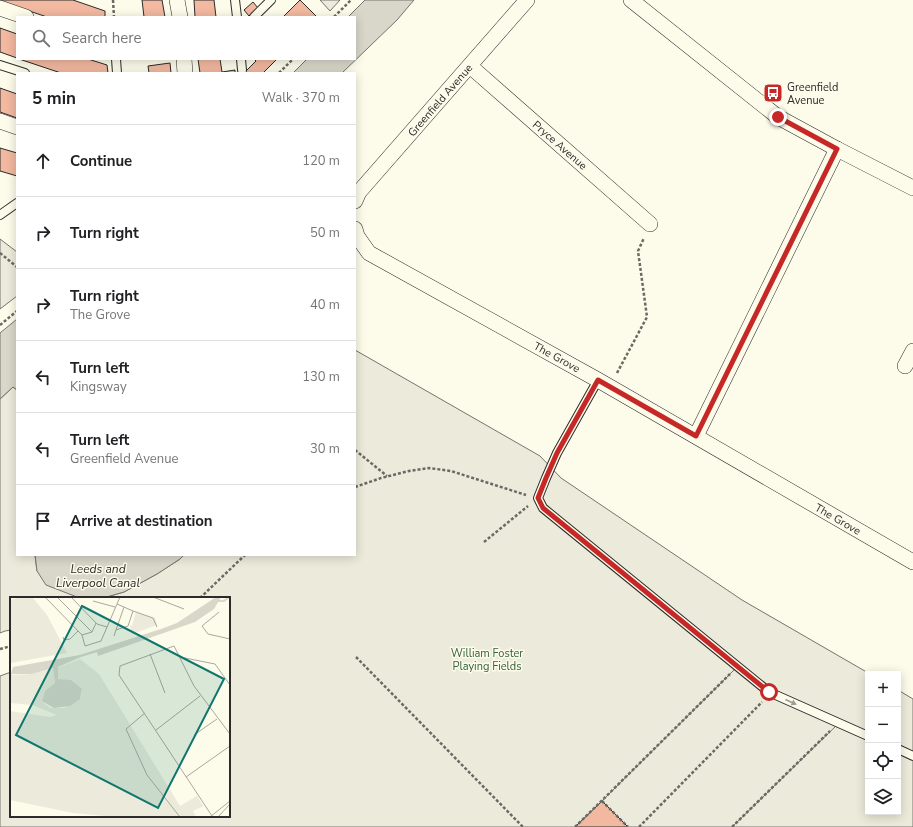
<!DOCTYPE html>
<html lang="en">
<head>
<meta charset="utf-8">
<style>
	:root { --surface:#fff; --page:#f6f6f6; --text:#202124; --muted:#757577; --line:#e0e0e0 }
	body { margin:0; font-family:"Nunito Sans",sans-serif; background:var(--page); color:var(--text) }
	.controls { position:absolute; right:12px; bottom:12px; display:grid; overflow:hidden; border-radius:0px; box-shadow:0 2px 10px #0003 }
	.controls button { width:36px; height:36px; display:grid; place-items:center; padding:0; border:0; border-bottom:1px solid var(--line); background:var(--surface); color:var(--text); font:20px sans-serif }
	.stop { position:absolute; width:12px; height:12px; margin:-9px; border:3px solid #c62828; border-radius:50%; background:#fff }
	.stop.end { background:#c62828; border-color:#fff; box-shadow:0 1px 4px #0008 }
	.list { margin:0; padding:0; list-style:none }
	h2 { display:flex; justify-content:space-between; align-items:center; height:52px; margin:0; padding:0 16px; font-size:17px }
	h2 small { font-size:13px; font-weight:400; color:var(--muted) }
	.list li { display:grid; grid-template-columns:26px 1fr auto; gap:12px; align-items:center; box-sizing:border-box; height:72px; padding:0 16px; border-top:1px solid var(--line) }
	.list b { display:block; font-size:15px; white-space:nowrap }
	.list p { margin:0; font-size:13px; white-space:nowrap; color:var(--muted) }
	.list em { font-size:13px; font-style:normal; color:var(--muted) }
	.icon { flex:none; width:22px; height:22px; fill:none; stroke:currentColor; stroke-width:2; stroke-linecap:round; stroke-linejoin:round }
	.map { position:relative; flex:none; width:913px; height:827px; overflow:hidden }
	.search { position:absolute; background:var(--surface); box-shadow:0 2px 10px #0003; left:16px; top:16px; width:340px; height:44px; display:flex; align-items:center; gap:10px; box-sizing:border-box; padding:0 14px; border-radius:0px; color:var(--muted); font-size:15px }
	.panel { position:absolute; background:var(--surface); box-shadow:0 2px 10px #0003; left:16px; top:72px; width:340px; height:484px; border-radius:0px }
	.map>svg:first-child { display:block }
	.green { fill:#ecebdb; stroke:#74746e }
	.parking { fill:#eceadb; stroke:#74746e }
	.water { fill:#d8d7c9; stroke:#74746e }
	.building { fill:#f2b8a0; stroke:#2b2b2b }
	.lines { fill:none; stroke-linecap:round; stroke-linejoin:round }
	.lane-casing { stroke:#2b2b2b; stroke-width:10 }
	.street-casing { stroke:#2b2b2b; stroke-width:16 }
	.path { stroke:#6a6964; stroke-width:2.5; stroke-dasharray:3 2; stroke-linecap:butt }
	.lane { stroke:#fdfbea; stroke-width:8 }
	.street { stroke:#fdfbea; stroke-width:15 }
	.oneway { fill:#9e9d94 }
	.route { stroke:#c62828; stroke-width:5 }
	.labels { text-anchor:middle; stroke-width:3; stroke-linejoin:round; paint-order:stroke }
	.poi-label { font-size:11px; fill:#2b2b2b; stroke:#fdfbea; text-anchor:start }
	.street-label { font-size:11px; fill:#2b2b2b; stroke:#fdfbea }
	.park-label { font-size:11px; fill:#34623c; stroke:#fdfbea }
	.water-label { font-size:12px; font-style:italic; fill:#2b2b2b; stroke:#fdfbea }
	.inset-river { fill:none; stroke:#d8d7c9; stroke-width:2 }
	.inset-road { fill:none; stroke:#a9a89e; stroke-width:1 }
	.view { fill:#0f766e; fill-opacity:0.15; stroke:#0f766e; stroke-width:2 }
	.inset-edge { fill:none; stroke:#2b2b2b; stroke-width:2 }
</style>
</head>
<body>
<div class="map">
<svg width="913" height="827" viewBox="0 0 913 827">
	<rect width="100%" height="100%" fill="#fdfbea"/>
	<g class="green">
		<path d="M320,0H340L330,11Z"/>
		<path d="M0,239L17,252V296L0,309Z"/>
		<path d="M355,350L540,456L561,478L742,600L870,674H868V812H898V690L913,699V827H0V676L11,672V816H229V598H103L124,592L157,574L180,559L184,555H355Z"/>
		<path d="M13,387L17,390V555H35L37,571L77,597L93,598H11V630L5,631L0,633V399Z"/>
	</g>
	<path class="parking" d="M738,666L769,692L839,723L732,827H628L602,801Z"/>
	<g class="water">
		<path d="M365,0H414L397,20L342,73H293L307,59H355V17H348Z"/>
		<path d="M17,319V390L13,387L0,399V333Z"/>
		<path d="M35,555H184L180,559L157,574L124,592L103,598H93L77,597L46,585L37,571Z"/>
	</g>
	<g class="building">
		<path d="M0,0H73L105,11V17H47L0,1Z"/>
		<path d="M142,0H162L165,17H144Z"/>
		<path d="M194,0H214L216,17H195Z"/>
		<path d="M300,0L317,17H283Z"/>
		<path d="M253,2L258,8L249,16L244,10Z"/>
		<path d="M0,28L17,34V58L0,52Z"/>
		<path d="M19,59H88L107,65L108,73H61Z"/>
		<path d="M198,59H220L222,72L235,70V73H200Z"/>
		<path d="M254,59H277L263,73H244L256,61Z"/>
		<path d="M170,63L171,73H149L148,66Z"/>
		<path d="M0,88L17,94V118L0,112Z"/>
		<path d="M0,148L17,153V176L0,171Z"/>
		<path d="M602,801L628,827H575Z"/>
	</g>
	<g class="lines">
		<defs>
			<g id="lane">
				<path d="M235,0L237,17"/>
				<path d="M254,17L271,0"/>
				<path d="M116,59L117,73"/>
				<path d="M241,59L242,70"/>
				<path d="M0,65L25,73"/>
				<path d="M0,215L17,203"/>
				<path d="M598,380L557,453L546,478L538,498L543,508L769,692L868,736"/>
				<path d="M898,749L913,756"/>
			</g>
			<g id="street">
				<path d="M177,0L180,17"/>
				<path d="M631,0L778,117L837,149L913,188"/>
				<path d="M0,8L26,17"/>
				<path d="M184,59L185,73"/>
				<path d="M470,66L650,224"/>
				<path d="M0,121L17,127"/>
				<path d="M355,201L359,192L527,0"/>
				<path d="M355,229L357,236L369,253L598,380L913,562"/>
				<path d="M905,366L913,351"/>
				<path d="M696,436L837,149"/>
			</g>
		</defs>
		<use href="#lane" class="lane-casing"/>
		<use href="#street" class="street-casing"/>
		<g class="path">
			<path d="M113,0L114,17"/>
			<path d="M334,17L351,0"/>
			<path d="M279,73L293,59"/>
			<path d="M0,253L17,267"/>
			<path d="M0,325L17,311"/>
			<path d="M617,373L647,317L638,251L644,238"/>
			<path d="M355,450L387,476"/>
			<path d="M355,487L381,478L409,471L429,468L451,471L526,495"/>
			<path d="M484,542L528,506"/>
			<path d="M200,598L245,555"/>
			<path d="M0,649L11,646"/>
			<path d="M356,657L523,827"/>
			<path d="M602,801L628,827"/>
			<path d="M575,827L730,674"/>
			<path d="M639,827L762,702"/>
			<path d="M732,827L830,731"/>
		</g>
		<use href="#lane" class="lane"/>
		<use href="#street" class="street"/>
	</g>
	<defs><path id="oneway-solid" d="M-6-.8H1V-3.2L6.5 0L1 3.2V.8H-6Z"/></defs>
	<use class="oneway" href="#oneway-solid" transform="translate(791 702) rotate(24)"/>
	<g class="lines">
		<path class="route" d="M769,692L543,508L538,498L546,478L557,453L598,380L696,436L837,149L778,117"/>
	</g>
	<defs>
		<symbol id="bus-square" viewBox="-11 -11 22 22"><rect x="-9" y="-9" width="18" height="18" rx="4" fill="#c62828" stroke="#fdfbea"/><path d="M-5-6H5V4H4V6H2V4H-2V6H-4V4H-5ZM-3.5-4V0h7V-4ZM-3.5 1.2v1.5H-2V1.2ZM2 1.2v1.5H3.5V1.2Z" fill="#fff"/></symbol>
	</defs>
	<g fill-rule="evenodd">
		<use href="#bus-square" x="762" y="82" width="22" height="22"/>
	</g>
	<g class="labels">
		<g class="poi-label">
			<text x="787" y="91">Greenfield<tspan x="787" dy="13">Avenue</tspan></text>
		</g>
		<g class="street-label">
			<text transform="translate(440 100) rotate(-49)" y="4">Greenfield Avenue</text>
			<text transform="translate(560 145) rotate(41)" y="4">Pryce Avenue</text>
			<text transform="translate(557 357) rotate(29)" y="4">The Grove</text>
			<text transform="translate(838 519) rotate(30)" y="4">The Grove</text>
		</g>
		<g class="park-label">
			<text x="487" y="657">William Foster<tspan x="487" dy="13">Playing Fields</tspan></text>
		</g>
		<g class="water-label">
			<text x="98" y="573">Leeds and<tspan x="98" dy="14">Liverpool Canal</tspan></text>
		</g>
	</g>
	<g transform="translate(10 597)">
		<rect width="220" height="220" fill="#fdfbea"/>
		<path d="M12,0H22L37,18L57,56L0,66V3ZM126,15L145,21L147,28L122,37L120,28L122,29ZM70,62L89,77L170,209L187,199L193,209L183,214L186,220H106L63,216L0,203V114L40,120L47,118L22,108L0,106V75L3,78L22,77L43,71L45,86L35,94L32,104L40,111H55L70,102L72,95L63,84L48,82L47,71Z" fill="#ecebdb"/>
		<path d="M206,0H211L204,12L185,25L88,59L87,55L71,60L48,70V82L61,83L72,92L70,102L60,109L44,111L32,104L35,94L45,86L43,71L22,77H1L3,70L70,58L151,32L167,26Z" fill="#d8d7c9"/>
		<path class="inset-river" d="M207,4H214L219,0"/>
		<path class="inset-road" d="M35,0L72,38L75,49L91,44L110,0M47,0L82,35M61,0L87,27L97,30M143,0L174,12M83,4L105,10M123,14L143,21L147,30M209,15L192,29L198,37L220,42M106,33L114,10M72,38L82,35L86,26M104,39L106,33L118,29L123,14L107,7M53,40L54,43L60,42L68,34M140,57L155,96M170,60L205,67L220,88M135,116L116,132L137,178L170,220M146,133L190,99M184,138L207,122M176,180L220,149M202,219L109,78L110,69L164,49L184,89L220,137M200,220L220,204M208,220L220,207"/>
		<path class="view" d="M72,9L214,82L148,211L6,138Z"/>
		<rect width="220" height="220" class="inset-edge"/>
	</g>
</svg>
<div class="controls">
<button>+</button>
<button>−</button>
<button><svg class="icon" aria-label="locate" viewBox="0 0 24 24"><circle cx="12" cy="12" r="6"/><path d="M12 2v4M12 18v4M2 12h4M18 12h4"/></svg></button>
<button><svg class="icon" aria-label="layers" viewBox="0 0 24 24"><path d="M12 4l9 5-9 5-9-5zM3 14l9 5 9-5"/></svg></button>
</div>
<div class="stop" style="left:769px;top:692px"></div>
<div class="stop end" style="left:778px;top:117px"></div>
<div class="search"><svg class="icon" aria-label="search" viewBox="0 0 24 24"><circle cx="10" cy="10" r="6"/><path d="M15 15l6 6"/></svg>Search here</div>
<section class="panel">
<h2>5 min<small>Walk · 370 m</small></h2>
<ul class="list">
<li><svg class="icon" aria-label="ahead" viewBox="0 0 24 24"><path d="M12 20V5M6 11l6-6 6 6"/></svg><div><b>Continue</b></div><em>120 m</em></li>
<li><svg class="icon" aria-label="right" viewBox="0 0 24 24"><path d="M7 20v-9h11M14 6l5 5-5 5"/></svg><div><b>Turn right</b></div><em>50 m</em></li>
<li><svg class="icon" aria-label="right" viewBox="0 0 24 24"><path d="M7 20v-9h11M14 6l5 5-5 5"/></svg><div><b>Turn right</b><p>The Grove</p></div><em>40 m</em></li>
<li><svg class="icon" aria-label="left" viewBox="0 0 24 24"><path d="M17 20v-9H6M10 6l-5 5 5 5"/></svg><div><b>Turn left</b><p>Kingsway</p></div><em>130 m</em></li>
<li><svg class="icon" aria-label="left" viewBox="0 0 24 24"><path d="M17 20v-9H6M10 6l-5 5 5 5"/></svg><div><b>Turn left</b><p>Greenfield Avenue</p></div><em>30 m</em></li>
<li><svg class="icon" aria-label="arrive" viewBox="0 0 24 24"><path d="M6 21V4h12l-3 4 3 4H6"/></svg><div><b>Arrive at destination</b></div></li>
</ul>
</section>
</div>
</body>
</html>
